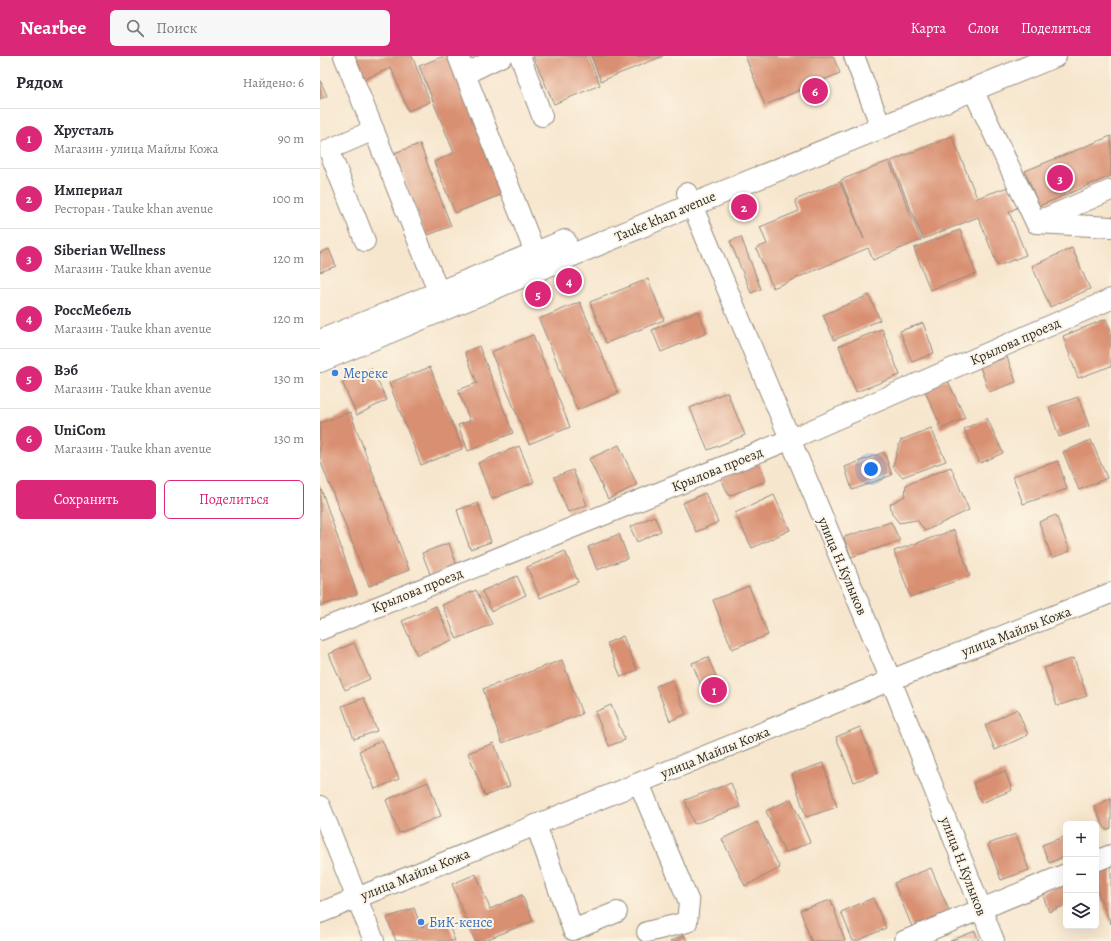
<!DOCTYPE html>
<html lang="ru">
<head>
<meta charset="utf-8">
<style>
	:root { --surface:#fff; --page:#f7f7f7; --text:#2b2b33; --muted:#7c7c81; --line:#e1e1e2; --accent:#db2777 }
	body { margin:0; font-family:Alegreya,serif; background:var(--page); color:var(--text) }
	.controls { position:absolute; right:12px; bottom:12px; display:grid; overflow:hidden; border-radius:6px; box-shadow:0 4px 16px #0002 }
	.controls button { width:36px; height:36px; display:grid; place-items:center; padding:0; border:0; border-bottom:1px solid var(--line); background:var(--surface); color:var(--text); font:20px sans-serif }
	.you { position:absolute; left:551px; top:413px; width:14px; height:14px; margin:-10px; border:3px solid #fff; border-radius:50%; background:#1a73e8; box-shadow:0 0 0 6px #1a73e833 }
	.badge { display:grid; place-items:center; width:26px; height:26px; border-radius:50%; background:var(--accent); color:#fff; font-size:13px; font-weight:700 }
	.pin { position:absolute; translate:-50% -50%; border:2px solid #fff; box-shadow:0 1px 4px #0006 }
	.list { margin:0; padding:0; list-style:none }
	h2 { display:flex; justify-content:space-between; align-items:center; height:52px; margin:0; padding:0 16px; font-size:17px }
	h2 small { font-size:13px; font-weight:400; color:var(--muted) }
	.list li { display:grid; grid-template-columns:26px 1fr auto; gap:12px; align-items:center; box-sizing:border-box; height:60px; padding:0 16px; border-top:1px solid var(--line) }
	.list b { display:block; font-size:15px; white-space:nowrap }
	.list p { margin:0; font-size:13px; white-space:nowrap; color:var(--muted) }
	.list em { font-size:13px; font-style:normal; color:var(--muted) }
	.actions { display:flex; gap:8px; padding:12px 16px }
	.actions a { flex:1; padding:9px 0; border:1px solid var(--accent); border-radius:6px; text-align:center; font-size:14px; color:var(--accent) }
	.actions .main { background:var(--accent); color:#fff }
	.icon { flex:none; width:22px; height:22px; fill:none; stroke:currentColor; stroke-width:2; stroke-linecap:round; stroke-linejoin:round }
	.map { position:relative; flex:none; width:791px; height:885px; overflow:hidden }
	header { display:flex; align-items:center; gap:24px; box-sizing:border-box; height:56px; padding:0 20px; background:var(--accent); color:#fff }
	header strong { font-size:19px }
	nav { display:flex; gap:22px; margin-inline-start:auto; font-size:14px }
	.search { width:280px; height:36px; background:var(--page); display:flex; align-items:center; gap:10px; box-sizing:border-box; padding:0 14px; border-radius:6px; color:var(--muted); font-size:15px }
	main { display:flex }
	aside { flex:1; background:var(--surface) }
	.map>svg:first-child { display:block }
	.building { fill:#d99072 }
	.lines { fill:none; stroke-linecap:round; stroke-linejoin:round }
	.minor-casing { stroke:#91887c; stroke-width:22 }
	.major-casing { stroke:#91887c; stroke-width:24 }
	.minor { stroke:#fff; stroke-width:20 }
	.major { stroke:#fff; stroke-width:22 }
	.shop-dot { fill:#3f7fe0; stroke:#fcf5e5; stroke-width:1.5 }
	.labels { text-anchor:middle; stroke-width:4; stroke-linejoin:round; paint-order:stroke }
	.street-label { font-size:14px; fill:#2b2b2b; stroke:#fcf5e5 }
	.shop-label { font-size:14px; fill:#366cbe; stroke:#fcf5e5; text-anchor:start }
</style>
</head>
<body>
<header>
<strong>Nearbee</strong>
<div class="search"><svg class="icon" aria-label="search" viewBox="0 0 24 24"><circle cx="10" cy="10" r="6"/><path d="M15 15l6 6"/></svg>Поиск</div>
<nav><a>Карта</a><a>Слои</a><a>Поделиться</a></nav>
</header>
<main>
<aside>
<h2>Рядом<small>Найдено: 6</small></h2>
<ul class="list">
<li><span class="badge">1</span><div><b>Хрусталь</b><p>Магазин · улица Майлы Кожа</p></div><em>90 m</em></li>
<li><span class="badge">2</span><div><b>Империал</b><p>Ресторан · Tauke khan avenue</p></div><em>100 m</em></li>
<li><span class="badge">3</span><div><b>Siberian Wellness</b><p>Магазин · Tauke khan avenue</p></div><em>120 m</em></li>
<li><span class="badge">4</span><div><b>РоссМебель</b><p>Магазин · Tauke khan avenue</p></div><em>120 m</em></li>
<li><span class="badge">5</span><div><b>Вэб</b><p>Магазин · Tauke khan avenue</p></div><em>130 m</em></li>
<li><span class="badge">6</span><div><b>UniCom</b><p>Магазин · Tauke khan avenue</p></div><em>130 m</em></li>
</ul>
<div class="actions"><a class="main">Сохранить</a><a>Поделиться</a></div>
</aside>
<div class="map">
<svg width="791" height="885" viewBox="0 0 791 885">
	<rect width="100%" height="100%" fill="#fcf5e5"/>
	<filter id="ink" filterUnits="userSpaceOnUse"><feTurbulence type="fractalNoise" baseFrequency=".025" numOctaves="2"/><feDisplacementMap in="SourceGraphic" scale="8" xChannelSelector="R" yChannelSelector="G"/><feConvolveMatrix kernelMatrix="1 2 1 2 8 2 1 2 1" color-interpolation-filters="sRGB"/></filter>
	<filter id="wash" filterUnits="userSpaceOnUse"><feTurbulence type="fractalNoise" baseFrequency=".012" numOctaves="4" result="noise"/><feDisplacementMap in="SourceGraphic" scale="16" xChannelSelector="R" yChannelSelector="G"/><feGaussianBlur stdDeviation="0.9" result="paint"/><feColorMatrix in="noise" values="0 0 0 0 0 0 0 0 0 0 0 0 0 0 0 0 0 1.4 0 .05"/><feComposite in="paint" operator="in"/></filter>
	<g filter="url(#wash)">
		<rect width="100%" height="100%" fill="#f7e6ce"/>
		<g id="blocks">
			<g class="building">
				<path d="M30,0H92L110,46L88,55L71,12L40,25Z"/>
				<path d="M124,0H129L185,137L135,157L114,106L134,97L99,10Z"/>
				<path d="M213,0H268L280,29L234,48Z"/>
				<path d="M271,0H343L281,25Z"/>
				<path d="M425,0H513L520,17L445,49Z"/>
				<path d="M0,24L7,40L0,43Z"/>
				<path d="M632,80L657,142L688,131L698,151L689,156L706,199L678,210L658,161L603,183L571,105Z"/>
				<path d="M791,80V120L719,150L705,115Z"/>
				<path d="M100,88L131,170L106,180L74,97Z"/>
				<path d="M569,105L601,184L553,204L548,192L453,232L436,192L447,188L440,171L479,155L475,144L520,126L544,183L521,124Z"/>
				<path d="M640,174L656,218L610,234L594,192Z"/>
				<path d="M421,181L441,233L431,237L410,185Z"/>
				<path d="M752,192L770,233L730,251L712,210Z"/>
				<path d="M9,193L16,210L0,216V197Z"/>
				<path d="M328,223L344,264L286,287L270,246Z"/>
				<path d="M549,239L560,264L514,284L503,259Z"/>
				<path d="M260,246L298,337L257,354L219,263Z"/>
				<path d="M378,255L387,277L341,296L332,274Z"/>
				<path d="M786,263L791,275V310L758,322L743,280Z"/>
				<path d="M603,267L614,297L592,306L580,275Z"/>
				<path d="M562,273L580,319L536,336L519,290Z"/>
				<path d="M213,279L250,371L209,388L171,296Z"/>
				<path d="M159,290L193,377L148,395L138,369L150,365L138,334L157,327L145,296Z"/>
				<path d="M687,301L696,326L669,336L660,311Z"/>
				<path d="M110,311L142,393L101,409L69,327Z"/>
				<path d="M51,312L67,344L37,359L22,326Z"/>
				<path d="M627,323L645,362L621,373L618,369L620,368L604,333Z"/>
				<path d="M407,336L425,379L388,394L370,352Z"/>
				<path d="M758,341L769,370L739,381L729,351Z"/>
				<path d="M30,356L89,514L49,530L0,404V367Z"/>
				<path d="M667,362L683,397L660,407L644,373Z"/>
				<path d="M611,372L626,405L582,421L573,411L578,391L581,384Z"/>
				<path d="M771,384L787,422L759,434L743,396Z"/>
				<path d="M299,389L317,429L288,443L269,403Z"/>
				<path d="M199,390L214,426L172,443L158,407Z"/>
				<path d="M564,396L572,419L532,434L525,411Z"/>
				<path d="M738,405L747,433L703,448L693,420Z"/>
				<path d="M439,406L446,425L409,440L401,422Z"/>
				<path d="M631,411L649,454L605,475L597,464L579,467L572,458L570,448L585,440L586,429Z"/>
				<path d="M253,414L267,449L248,456L234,421Z"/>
				<path d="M0,430L37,538L0,550Z"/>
				<path d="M385,437L398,466L376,476L363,447Z"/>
				<path d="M454,439L470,474L432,492L415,457Z"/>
				<path d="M158,447L171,486L150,493L137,454Z"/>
				<path d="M736,459L750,495L732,502L719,466Z"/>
				<path d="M334,460L341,475L317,486L310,471Z"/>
				<path d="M571,466L580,485L531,501L524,481Z"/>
				<path d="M634,474L650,520L590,541L574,495Z"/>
				<path d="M299,478L308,502L277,514L268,491Z"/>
				<path d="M129,487L137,510L111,520L102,497Z"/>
				<path d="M245,495L258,526L220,542L207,511Z"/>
				<path d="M197,520L206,539L172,555L162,535Z"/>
				<path d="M429,530L448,579L412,593L393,544Z"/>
				<path d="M156,534L172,568L137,583L122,549Z"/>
				<path d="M116,550L132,584L97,599L82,565Z"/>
				<path d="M303,580L317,614L301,621L287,587Z"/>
				<path d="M34,587L50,623L25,634L9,598Z"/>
				<path d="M388,601L402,635L386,641L372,607Z"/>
				<path d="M754,602L767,640L737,650L724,612Z"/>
				<path d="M242,604L262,658L182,687L163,633Z"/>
				<path d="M352,624L366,658L350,665L336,630Z"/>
				<path d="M44,642L57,675L34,683L22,650Z"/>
				<path d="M291,649L305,684L289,690L275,656Z"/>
				<path d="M697,653L708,679L675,694L665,669Z"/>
				<path d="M540,671L558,717L534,726L516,681Z"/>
				<path d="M62,684L79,723L55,733L39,695Z"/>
				<path d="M174,687L190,730L165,740L148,697Z"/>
				<path d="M503,707L517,751L486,761L472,718Z"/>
				<path d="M685,715L692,734L661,747L653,727Z"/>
				<path d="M108,726L121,760L79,777L66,744Z"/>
				<path d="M411,727L420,751L374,768L365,744Z"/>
				<path d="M791,742V772L786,774L774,751Z"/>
				<path d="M471,743L490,786L465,797L446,755Z"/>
				<path d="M437,766L460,812L425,830L402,783Z"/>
				<path d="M696,778L709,814L681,824L668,788Z"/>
				<path d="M746,780V800L729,807L722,789Z"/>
				<path d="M791,808V868L776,832V814Z"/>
				<path d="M611,812L630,857L593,873L574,827Z"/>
				<path d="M156,818L170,853L202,839L213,865L163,885H155L132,828Z"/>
				<path d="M746,827V849L729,856L722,837Z"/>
				<path d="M553,842L566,872L537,885H533L521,856Z"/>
				<path d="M511,844L525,885H491L480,854Z"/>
				<path d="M94,852L101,871L126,862L135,885H76L67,862Z"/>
				<path d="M655,875L659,885H630Z"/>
				<path d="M364,879L367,885H350Z"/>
			</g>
		</g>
	</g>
	<g filter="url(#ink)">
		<use href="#blocks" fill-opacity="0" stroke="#91887c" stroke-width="1"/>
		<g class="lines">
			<defs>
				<g id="minor">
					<path d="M24,0L125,252"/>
					<path d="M138,0L221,212"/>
					<path d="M200,0L222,60"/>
					<path d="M534,0L561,71"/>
					<path d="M145,18L182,0"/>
					<path d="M653,34L716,167L791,171"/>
					<path d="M367,137L571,624L674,885"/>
					<path d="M721,164L791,134"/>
					<path d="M45,185L10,97V93L54,74"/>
					<path d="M0,574L471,383L791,243"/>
					<path d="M319,727L369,846L367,866L327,876"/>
					<path d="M0,750L54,885"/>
					<path d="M216,769L253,874L297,856"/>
					<path d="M776,805L791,799"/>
					<path d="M0,857L571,624L791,537"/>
					<path d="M584,885L746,818"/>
				</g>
				<g id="major">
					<path d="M0,285L245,185"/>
					<path d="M0,305L372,149L735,0"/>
				</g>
			</defs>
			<use href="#minor" class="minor-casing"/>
			<use href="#major" class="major-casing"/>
			<use href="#minor" class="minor"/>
			<use href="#major" class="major"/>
		</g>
	</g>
	<g class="shop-dot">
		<circle cx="15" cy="317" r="4"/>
		<circle cx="101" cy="866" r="4"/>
	</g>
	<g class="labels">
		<g class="street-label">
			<text transform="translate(345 160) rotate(-23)" y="5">Tauke khan avenue</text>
			<text transform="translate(695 285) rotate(-24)" y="5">Крылова проезд</text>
			<text transform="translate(397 413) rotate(-22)" y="5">Крылова проезд</text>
			<text transform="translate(523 510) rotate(67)" y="5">улица Н.Кулыков</text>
			<text transform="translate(97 534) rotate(-22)" y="5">Крылова проезд</text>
			<text transform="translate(696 575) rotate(-21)" y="5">улица Майлы Кожа</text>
			<text transform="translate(395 696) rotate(-22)" y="5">улица Майлы Кожа</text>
			<text transform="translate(644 810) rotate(69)" y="5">улица Н.Кулыков</text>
			<text transform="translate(95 818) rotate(-22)" y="5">улица Майлы Кожа</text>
		</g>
		<g class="shop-label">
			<text x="23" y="322">Мереке</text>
			<text x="109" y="871">БиК-кенсе</text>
		</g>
	</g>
</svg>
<div class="controls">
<button>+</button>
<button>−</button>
<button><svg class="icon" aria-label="layers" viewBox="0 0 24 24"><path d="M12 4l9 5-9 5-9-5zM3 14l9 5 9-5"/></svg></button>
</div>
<div class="you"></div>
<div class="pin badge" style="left:394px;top:634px">1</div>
<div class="pin badge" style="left:424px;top:151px">2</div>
<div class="pin badge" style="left:740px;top:122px">3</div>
<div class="pin badge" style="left:249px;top:225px">4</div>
<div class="pin badge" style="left:218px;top:238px">5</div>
<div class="pin badge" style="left:495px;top:35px">6</div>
</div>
</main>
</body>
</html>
